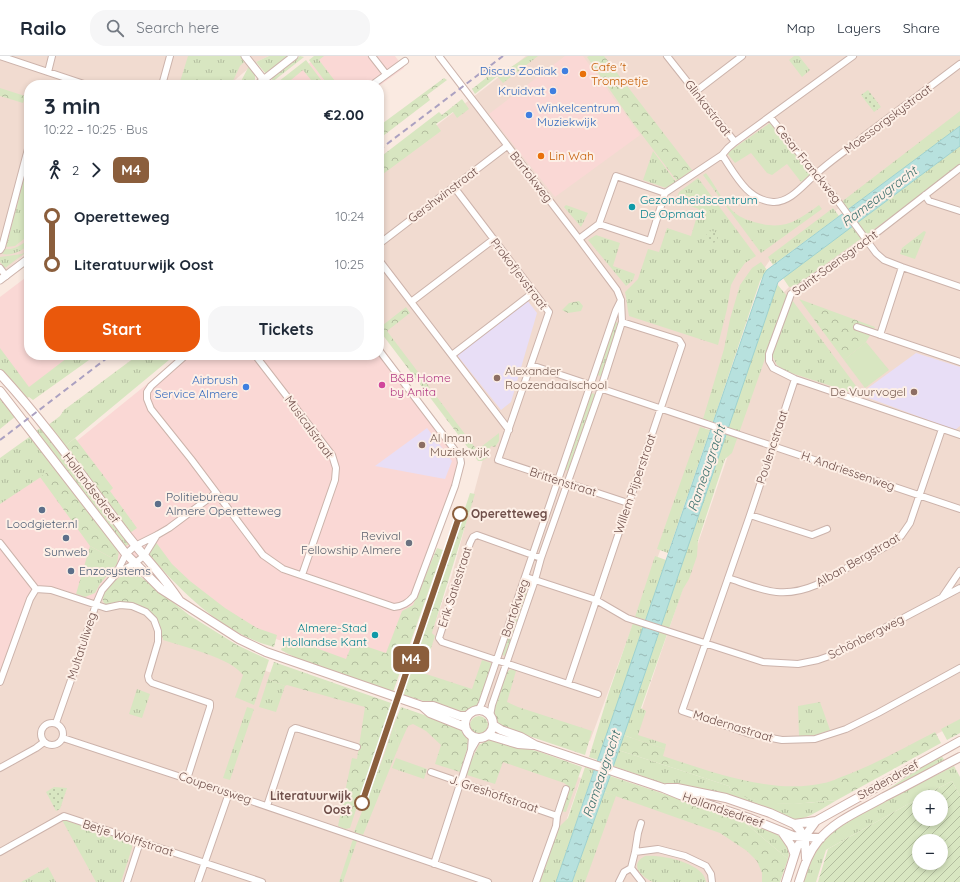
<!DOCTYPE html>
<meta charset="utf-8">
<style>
body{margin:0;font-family:Quicksand,sans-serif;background:#f6f6f7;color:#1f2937;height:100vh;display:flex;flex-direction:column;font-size:15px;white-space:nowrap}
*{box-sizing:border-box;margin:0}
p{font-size:13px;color:#747a83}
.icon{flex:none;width:22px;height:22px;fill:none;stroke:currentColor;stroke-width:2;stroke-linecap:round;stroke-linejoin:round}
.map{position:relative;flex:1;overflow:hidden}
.panel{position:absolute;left:24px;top:24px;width:360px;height:280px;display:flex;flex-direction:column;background:#fff;border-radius:16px;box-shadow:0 2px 6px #0003}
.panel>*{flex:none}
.badge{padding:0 8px;border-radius:6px;font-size:14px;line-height:26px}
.tools{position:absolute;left:912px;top:734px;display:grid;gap:8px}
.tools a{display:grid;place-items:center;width:36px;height:36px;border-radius:50%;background:#fff;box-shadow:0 2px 6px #0003;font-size:20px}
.map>.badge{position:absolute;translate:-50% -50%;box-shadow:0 0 0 2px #fff}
.legs{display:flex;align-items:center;gap:6px;height:44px;padding:0 20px;font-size:13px}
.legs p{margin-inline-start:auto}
.overview{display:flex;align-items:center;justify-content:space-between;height:68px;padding:0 20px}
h1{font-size:22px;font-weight:700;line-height:30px}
.button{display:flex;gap:8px;margin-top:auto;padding:8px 20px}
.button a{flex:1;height:46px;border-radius:16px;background:#ea580c;color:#fff;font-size:16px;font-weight:700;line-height:46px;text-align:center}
.button a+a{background:#f6f6f7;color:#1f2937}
ul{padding:0 20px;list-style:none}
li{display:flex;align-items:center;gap:14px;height:48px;font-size:15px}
li i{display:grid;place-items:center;width:6px;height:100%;margin:0 5px;background:currentColor}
li i::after{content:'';width:10px;height:10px;margin:-5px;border:3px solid;border-radius:50%;background:#fff}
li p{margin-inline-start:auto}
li:first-child i{background:linear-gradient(#0000 50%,currentColor 0)}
li:last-child i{background:linear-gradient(currentColor 50%,#0000 0)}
header{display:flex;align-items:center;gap:24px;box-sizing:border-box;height:56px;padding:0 20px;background:#fff;border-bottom:1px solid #e0e1e3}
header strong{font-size:19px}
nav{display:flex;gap:22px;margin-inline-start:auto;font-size:14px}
.search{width:280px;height:36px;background:#f6f6f7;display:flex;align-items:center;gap:10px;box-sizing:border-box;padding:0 14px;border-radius:16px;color:#747a83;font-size:15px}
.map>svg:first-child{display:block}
</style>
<header>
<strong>Railo</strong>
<div class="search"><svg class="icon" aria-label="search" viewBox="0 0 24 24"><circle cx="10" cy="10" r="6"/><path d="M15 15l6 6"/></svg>Search here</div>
<nav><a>Map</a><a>Layers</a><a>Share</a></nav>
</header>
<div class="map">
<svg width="960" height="826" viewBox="0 0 960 826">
<defs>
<pattern id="grass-tufts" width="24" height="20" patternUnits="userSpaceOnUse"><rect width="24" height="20" fill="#d8e6c1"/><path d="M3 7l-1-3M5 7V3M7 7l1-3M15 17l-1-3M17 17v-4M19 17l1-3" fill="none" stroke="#b3bd9f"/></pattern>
<pattern id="forest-crowns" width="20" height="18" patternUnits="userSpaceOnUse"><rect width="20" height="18" fill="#d8e6c1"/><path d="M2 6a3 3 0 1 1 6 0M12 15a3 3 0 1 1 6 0" fill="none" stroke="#b3bd9f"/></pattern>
<pattern id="park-dots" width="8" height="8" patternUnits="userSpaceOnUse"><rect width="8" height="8" fill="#d8e6c1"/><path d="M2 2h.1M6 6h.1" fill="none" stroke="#b3bd9f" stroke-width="1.8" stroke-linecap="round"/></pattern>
<pattern id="garden-furrows" width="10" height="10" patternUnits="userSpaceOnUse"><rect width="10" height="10" fill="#d8e6c1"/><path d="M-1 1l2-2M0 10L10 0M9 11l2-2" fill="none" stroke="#b3bd9f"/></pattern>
<pattern id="water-ripples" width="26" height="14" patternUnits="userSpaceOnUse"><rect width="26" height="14" fill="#b7e1de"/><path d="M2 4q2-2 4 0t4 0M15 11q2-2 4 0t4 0" fill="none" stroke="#99b9b6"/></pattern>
</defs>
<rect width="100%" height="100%" fill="#faeae1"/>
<!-- residential -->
<path fill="#f1dbd0" d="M0,0H269L256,6L229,29H29V195L0,219Z
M526,0H960V64L772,201L745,241L731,302L590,685L414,626L452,519L483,403L379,270V114Z
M960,102V666L844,726L797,739L657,703L632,682L783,237L792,228Z
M122,510L154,538L260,613L581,722L545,826H0V632L38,529L90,547Z
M611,725L741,778L772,813L768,826H576Z"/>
<!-- commercial -->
<path fill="#fad8d5" d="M319,0H395L404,12L379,30L280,29Z
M565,0H583L640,79L555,141L489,58Z
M29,219V299H85L33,339L0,299V241Z
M379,292L463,400L460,416L394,622L255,576L189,537L151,495L122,510L90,547L38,529L0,632V447L183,299H379Z"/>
<!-- education -->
<path fill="#e8def6" d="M527,244L537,257L511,346L501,354L457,299Z
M916,297L960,311V370L955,374L866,341L868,332Z
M427,372L452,405L445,423L375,410Z"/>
<!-- grass -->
<path fill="url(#grass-tufts)" d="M188,0H243L246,4L240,10L231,29H179Z
M269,0H290L266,18L256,6Z
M300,0L304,1L271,27L273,20Z
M314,0H324L319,4L338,29H328L309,4Z
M528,0H538L503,27L497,20Z
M794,0H799L810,14L802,21L789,4Z
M306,4L325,29H315L303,14L285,29H274Z
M249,10L255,19V25L251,29H239Z
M960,55V70L846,155L840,147Z
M770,67L811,119L801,126L787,108L772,119L767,117L751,97L735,107L727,97Z
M960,90V109L909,148L794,231H789L783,222Z
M653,95L676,126L666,132L643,124Z
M29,104V179L15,190L6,191Z
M706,117C715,129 724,148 735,157C741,162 750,165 758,167C785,174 797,165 819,149L822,153L761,197L703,119Z
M698,122L756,200L745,207L737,218L731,229L727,253L718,289L629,260C627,252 627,244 625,236L638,223L648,193L659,196L667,172L691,180L699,153L676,145L679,136Z
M566,149L588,157L581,171L564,151Z
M833,152L839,160L773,209L768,201Z
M924,175L926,176L915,203L900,198L902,192Z
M596,179L620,187L613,210L635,218L633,224L626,230L588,184Z
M29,183V189C21,195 12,200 2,198L5,193C15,194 21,189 29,183Z
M29,193V194L5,212L0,206V201L22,198Z
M761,206L767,214L760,225L713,366L703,363L724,293L730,263L740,229L752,212Z
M777,228L787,240L732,397L725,403L698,485L697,500L689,523L683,533L641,652L646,655L638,679L666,688L665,693L623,679Z
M792,244L856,330L857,335L856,338L785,315L777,309L772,299Z
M615,266L619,267L601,320L597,319Z
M0,292L29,331L71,299H96L33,344L29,341L27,342L16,329L0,313Z
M138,299H175L64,391L47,370L60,360L64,354Z
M591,337L595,338L568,415L565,413Z
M0,340L16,360L0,373Z
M42,371L129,486L128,489L125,490L34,376Z
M700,371L710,374L668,497L657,493Z
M32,379L56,411L0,448V402Z
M90,490L112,502L119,495L117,508L100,528L95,537L85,541L76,538Z
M655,500L666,504L646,564L635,561Z
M527,527L531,528L505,600L501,598Z
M633,567L644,570L598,704L589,701L609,636Z
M407,605L415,607L404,639L397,637Z
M268,623L285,630L276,656L259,651Z
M137,633L150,638L142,662L129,658Z
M820,646L830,674L815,679L799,680L798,650Z
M247,651L254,653L230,724L223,722Z
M470 669a9 9 0 1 1 18 0a9 9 0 1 1-18 0Z
M394,668L399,690L363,779L354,776L384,699Z
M618,694L729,730L731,735C769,752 796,748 837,744C824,751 805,766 791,763L668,729L613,710Z
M941,699L945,705L878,740L933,703Z
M396,702L427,713L424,723L392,712Z
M954,710L960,721V740L952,725L921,741H919V742L826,794L816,826H803L810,804L816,794L827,781L845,766Z
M585,711L594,714L556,826H540L559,771L568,762Z
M604,736L616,740L585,826H572Z
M62,764L67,765L132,787V792L121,826H96Z
M744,766C763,771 794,779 788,803Z
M353,783L357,785L343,826H339Z
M645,800C660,798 705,807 706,826H653C642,821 628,809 645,800Z
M48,811L56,826H21Z"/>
<!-- forest -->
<path fill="url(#forest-crowns)" d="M589,0H604L692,114L677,125L633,67L587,1Z
M496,14L500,18L475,38L472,33Z
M444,22L447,24L427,39L430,44L379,83V70Z
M0,32L25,40L23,47L0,40Z
M462,43L469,53L457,62L453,56L436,68L441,75L379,121V102L439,56L442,59Z
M799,243L875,271L866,286L844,304Z
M579,245L583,250L581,255L568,257L562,254L569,247Z
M406,251L410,257L387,275L477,394L499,377V385L495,391L491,390L488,397L490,400L482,405H478L379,274V264L383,269Z
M75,382L113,432L110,435L137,472L130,477L64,391Z
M56,411L119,495L112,502L90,490L40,421Z
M470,437L475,438L432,577L435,580L423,617L472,633L482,604L491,607L492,611C486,628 483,657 460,656L404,639Z
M155,485L172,508L190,525L225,552L257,572L277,579L274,591C220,577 181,534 145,495Z
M437,492L443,494L393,636L298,603L281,594L286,581L346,603L353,586L386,597L402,555L413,549Z
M128,516L136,517L189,559L237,589L269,604L254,649L235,641L243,619C231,602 184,591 163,584C160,564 146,545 123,547C118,547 109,551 105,548C95,539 121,519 128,516Z
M274,606L391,647L350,772L345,773L338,770L352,702L357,703L365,651L287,629L285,630L268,623Z
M511,613L516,615L507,646L518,651L592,675L585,699L502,671L496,664L493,653L507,616Z
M401,651L462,672L464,678L468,683L467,693L460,716L435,708L441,689L426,675L413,668L408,670L399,690L394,668Z
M960,663V677L947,684L941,673Z
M935,676L941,687L837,744L794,748L765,747L742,740L731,735L729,730L618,694L623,679L665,693L663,700C712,716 772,739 824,727C831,726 838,722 844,720C876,708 905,691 935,676Z
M490,683L540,696L582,711L566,756L561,755L568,730L564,727L503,706L495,728L467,719L469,709L479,689Z
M610,720L737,762L744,766L788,803L780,826H762V817L757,805L747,795L720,777L604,736Z"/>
<!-- park -->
<path fill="url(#park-dots)" d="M868,34L881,51L874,56L861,39Z
M706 181a6 6 0 1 1 12 0a6 6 0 1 1-12 0Z
M54,731L67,732L60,753L56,755L46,736Z"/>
<!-- garden -->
<path fill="url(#garden-furrows)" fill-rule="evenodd" d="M952,725L960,740V826H818L828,793L919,742V763H941V741H921ZM919,785H941V807H919Z"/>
<!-- pitch -->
<path fill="#d8e6c1" d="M866,286L889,314L865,332L844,304Z"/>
<!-- water -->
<path fill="url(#water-ripples)" stroke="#9ed2cf" d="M960,70V90L778,226L610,720L572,826H556L764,218L767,214Z"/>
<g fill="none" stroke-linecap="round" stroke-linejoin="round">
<defs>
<path id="minor" d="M0,0L87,29
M372,0L386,18
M439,0L579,183L617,234L621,244L622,266L601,332L541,502L535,524L492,649L490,660
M667,0L735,86L728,92L722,99C735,118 747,144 773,146C790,147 804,128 815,119C830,105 847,94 863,81C895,57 928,32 960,8
M48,16L52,0
M264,24L267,29
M162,29L170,0
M372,29L405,5
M695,36L742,0
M770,61L837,144L876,197L884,204L902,211L960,231
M735,86L853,0
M960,112L866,185L791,238L769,298V305L773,312L795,323L960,379
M454,131L549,256L498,404L628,447
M665,137L616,120L599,168L650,185L665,137L722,99
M925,139L929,145L960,155
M579,183L599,168
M379,188L507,90
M0,194L2,191L29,89
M379,204L509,374
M0,212L6,220
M411,246L494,183
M857,271L960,306
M880,279L902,211
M186,299L151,330L147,336V343L151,353L191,403L263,499L283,513L394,551C403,550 408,547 414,540L455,430L461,407L460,401L379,294
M255,299L332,399L336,412L335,424L302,519
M452,299L534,236
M531,309L960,453
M795,323L750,459L682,655L750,678L782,684L815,683L846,673L878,657L960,612
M750,459L812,479L827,473
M0,487L36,533
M541,502L477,479L473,481L470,487L439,582L442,586L568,628L682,289L679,284L622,266
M116,518L135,507L144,500L157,479
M526,521L596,544L627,562L763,606L798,608L818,604L835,598L960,532
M728,522C761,533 781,544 816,529L894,486L901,480L910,467L942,373
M943,540L960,515
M0,626L30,543L36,533L51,534L106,552L120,549L132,550L146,556L154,564L158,575V586L148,620L149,624L152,627L210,647V651L187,723
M568,628L598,638
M478,655L482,647C526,516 572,385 616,254L621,244
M41 678a11 11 0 1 1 22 0a11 11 0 1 1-22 0Z
M56,667L78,604L96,548L102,534L116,518L126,498L135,490L157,479L169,472L216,437
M63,682L187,723L488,826
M471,694L472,680
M0,712L36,692L44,686
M431,716L557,760
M267,750L292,674L295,672L299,673L357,691
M0,796L64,760L262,826
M635,796L638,777L641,767
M434,808L471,694L478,682
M631,812L635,796L658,793L685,800L706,810L711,818L712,826
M631,812L642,826
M127,826L140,786
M198,826L229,737
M536,826L556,770L557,760L566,733
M619,826L624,816L631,812"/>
<path id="tertiary" d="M245,0L264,24
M257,29L294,0
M0,224L29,202"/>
<path id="secondary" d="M0,318C45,367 84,422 124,475C142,499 163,519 179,544
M0,335L126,498L161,533L239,583L266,596L422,650L430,657L465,671
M422,650H433L460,660H467
M465 668a14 14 0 1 1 28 0a14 14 0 1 1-28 0Z
M493,669L501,674L521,681L535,689L663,732L680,739L749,762L793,780L821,782
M488,679L518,688L532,689
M667,732H677L726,742L770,757L794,768L800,774L805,785L806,802
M794,768L816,765
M782,776L791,789L794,797
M786,826L797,791L816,765L960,685
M799,826C804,811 808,797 818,785C835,764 862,754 884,741C910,728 935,714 960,701"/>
</defs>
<!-- minor casing -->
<use href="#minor" stroke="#ccb3ab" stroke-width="8"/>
<!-- tertiary casing -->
<use href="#tertiary" stroke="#ccb3ab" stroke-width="9"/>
<!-- secondary casing -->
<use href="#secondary" stroke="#cfb1a9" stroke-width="10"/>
<!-- minor -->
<use href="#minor" stroke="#fff" stroke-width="6"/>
<!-- tertiary -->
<use href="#tertiary" stroke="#fff" stroke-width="7"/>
<!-- secondary -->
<use href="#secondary" stroke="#fff" stroke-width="8"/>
<!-- rail -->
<path stroke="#aba1c1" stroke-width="2" stroke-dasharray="6 4" stroke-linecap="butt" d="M379,94L503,0
M0,384L111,299"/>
</g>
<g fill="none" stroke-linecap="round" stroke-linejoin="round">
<defs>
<path id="line-1" d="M362,747L460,458"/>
</defs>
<!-- line-1 casing -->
<use href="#line-1" stroke="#fff" stroke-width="9"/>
<!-- line-1 -->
<use href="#line-1" stroke="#8b5e3c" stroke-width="6"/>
</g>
<!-- markers -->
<g fill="#3f7fe0" stroke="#fdefe6" stroke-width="1.5">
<circle cx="565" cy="15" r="4"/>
<circle cx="553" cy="35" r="4"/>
<circle cx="529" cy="59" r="4"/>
<circle cx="246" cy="331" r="4"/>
</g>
<g fill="#e8710a" stroke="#fdefe6" stroke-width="1.5">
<circle cx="583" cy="18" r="4"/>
<circle cx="541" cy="100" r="4"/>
</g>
<g fill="#0f9aa8" stroke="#fdefe6" stroke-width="1.5">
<circle cx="632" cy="151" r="4"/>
<circle cx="375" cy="579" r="4"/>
</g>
<g fill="#8d6e63" stroke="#fdefe6" stroke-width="1.5">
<circle cx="497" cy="322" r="4"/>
<circle cx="914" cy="336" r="4"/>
<circle cx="422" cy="389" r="4"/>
</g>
<circle fill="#d1479c" stroke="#fdefe6" stroke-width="1.5" cx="382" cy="329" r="4"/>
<g fill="#5c6f8a" stroke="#fdefe6" stroke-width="1.5">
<circle cx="158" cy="448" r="4"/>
<circle cx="42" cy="454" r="4"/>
<circle cx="66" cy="482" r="4"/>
<circle cx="71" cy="515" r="4"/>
</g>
<g fill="#fff" stroke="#8b5e3c" stroke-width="2">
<circle cx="460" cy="458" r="7"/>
<circle cx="362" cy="747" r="7"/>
</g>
<circle fill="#6b7280" stroke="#fdefe6" stroke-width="1.5" cx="409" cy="487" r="4"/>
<g text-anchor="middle" stroke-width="4" stroke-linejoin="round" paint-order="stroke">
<!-- food labels -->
<g font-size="12" fill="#c56008" stroke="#fdefe6" text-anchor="start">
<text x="591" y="15">Cafe 't<tspan x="591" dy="14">Trompetje</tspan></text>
<text x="549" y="104">Lin Wah</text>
</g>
<!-- shop labels -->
<g font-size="12" fill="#366cbe" stroke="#fdefe6" text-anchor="end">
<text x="557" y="19">Discus Zodiak</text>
<text x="545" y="39">Kruidvat</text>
<text x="537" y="56" text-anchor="start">Winkelcentrum<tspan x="537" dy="14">Muziekwijk</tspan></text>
<text x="238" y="328">Airbrush<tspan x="238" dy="14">Service Almere</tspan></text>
</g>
<!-- street labels -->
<g font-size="12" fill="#6f4f4a" stroke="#fdefe6">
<text transform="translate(708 52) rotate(52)" y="4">Glinkastraat</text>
<text transform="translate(888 63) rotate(-37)" y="4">Moessorgskystraat</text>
<text transform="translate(808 108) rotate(51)" y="4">Cesar Franckweg</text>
<text transform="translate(531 121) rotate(52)" y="4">Bartokweg</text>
<text transform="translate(443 139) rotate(-37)" y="4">Gershwinstraat</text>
<text transform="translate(835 207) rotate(-36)" y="4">Saint-Saensgracht</text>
<text transform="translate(519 218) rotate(53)" y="4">Prokofjevstraat</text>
<text transform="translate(309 371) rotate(54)" y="4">Musicalstraat</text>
<text transform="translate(772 391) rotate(-72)" y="4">Poulencstraat</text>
<text transform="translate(848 415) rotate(19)" y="4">H. Andriessenweg</text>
<text transform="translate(563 426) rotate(18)" y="4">Brittenstraat</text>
<text transform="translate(635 428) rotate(-71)" y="4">Willem Pijperstraat</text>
<text transform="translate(91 432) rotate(53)" y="4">Hollandsedreef</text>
<text transform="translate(858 504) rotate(-30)" y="4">Alban Bergstraat</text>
<text transform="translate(455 531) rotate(-72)" y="4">Erik Satiestraat</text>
<text transform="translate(515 552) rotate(-71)" y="4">Bartokweg</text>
<text transform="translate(866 581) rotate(-27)" y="4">Schönbergweg</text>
<text transform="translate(82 590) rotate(-72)" y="4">Multatuliweg</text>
<text transform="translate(733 670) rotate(17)" y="4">Madernastraat</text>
<text transform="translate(888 724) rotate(-29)" y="4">Stedendreef</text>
<text transform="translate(215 732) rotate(19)" y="4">Couperusweg</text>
<text transform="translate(494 738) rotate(19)" y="4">J. Greshoffstraat</text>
<text transform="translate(723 754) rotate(19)" y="4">Hollandsedreef</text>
<text transform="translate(128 782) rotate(18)" y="4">Betje Wolffstraat</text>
</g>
<!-- culture labels -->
<g font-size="12" fill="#0d838f" stroke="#fdefe6" text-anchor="start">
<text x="640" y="148">Gezondheidscentrum<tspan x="640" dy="14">De Opmaat</tspan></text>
<text x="367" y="576" text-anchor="end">Almere-Stad<tspan x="367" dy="14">Hollandse Kant</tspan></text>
</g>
<!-- education labels -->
<g font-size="12" fill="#785e54" stroke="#fdefe6" text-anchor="start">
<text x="505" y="319">Alexander<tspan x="505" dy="14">Roozendaalschool</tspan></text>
<text x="906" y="340" text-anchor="end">De Vuurvogel</text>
<text x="430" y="386">Al Iman<tspan x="430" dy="14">Muziekwijk</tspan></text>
</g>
<!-- hotel labels -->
<g font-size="12" fill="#b23c85" stroke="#fdefe6" text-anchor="start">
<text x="390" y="326">B&amp;B Home<tspan x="390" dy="14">by Anita</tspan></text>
</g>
<!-- service labels -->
<g font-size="12" fill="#4e5e75" stroke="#fdefe6" text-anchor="start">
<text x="166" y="445">Politiebureau<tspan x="166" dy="14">Almere Operetteweg</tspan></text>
<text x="42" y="472" text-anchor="middle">Loodgieter.nl</text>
<text x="66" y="500" text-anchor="middle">Sunweb</text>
<text x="79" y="519">Enzosystems</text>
</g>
<!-- stop labels -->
<g font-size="12" font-weight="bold" fill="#6f4f4a" stroke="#fdefe6" text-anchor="start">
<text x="471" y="462">Operetteweg</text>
<text x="351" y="744" text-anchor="end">Literatuurwijk<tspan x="351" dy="14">Oost</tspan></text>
</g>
<!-- worship labels -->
<g font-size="12" fill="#5b616d" stroke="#fdefe6" text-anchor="end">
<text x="401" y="484">Revival<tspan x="401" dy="14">Fellowship Almere</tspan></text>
</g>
<!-- water labels -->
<g font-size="13" font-style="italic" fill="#407471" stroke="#fdefe6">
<text transform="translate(879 140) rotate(-37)" y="5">Rameaugracht</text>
<text transform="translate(706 412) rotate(-71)" y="5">Rameaugracht</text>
<text transform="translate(601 718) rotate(-71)" y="5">Rameaugracht</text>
</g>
</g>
</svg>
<div class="tools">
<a>+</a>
<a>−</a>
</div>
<b class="badge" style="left:411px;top:603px;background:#8b5e3c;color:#fff">M4</b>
<section class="panel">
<div class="overview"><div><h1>3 min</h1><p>10:22 – 10:25 · Bus</p></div><b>€2.00</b></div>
<div class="legs"><svg class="icon" aria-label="walk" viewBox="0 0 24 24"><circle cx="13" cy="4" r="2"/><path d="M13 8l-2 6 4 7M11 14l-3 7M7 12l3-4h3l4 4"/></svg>2<svg class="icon" aria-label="forward" viewBox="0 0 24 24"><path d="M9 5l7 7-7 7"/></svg><b class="badge" style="background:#8b5e3c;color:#fff">M4</b></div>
<ul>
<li><i style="color:#8b5e3c"></i><b>Operetteweg</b><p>10:24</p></li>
<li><i style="color:#8b5e3c"></i><b>Literatuurwijk Oost</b><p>10:25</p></li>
</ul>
<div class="button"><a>Start</a><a>Tickets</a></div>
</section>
</div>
